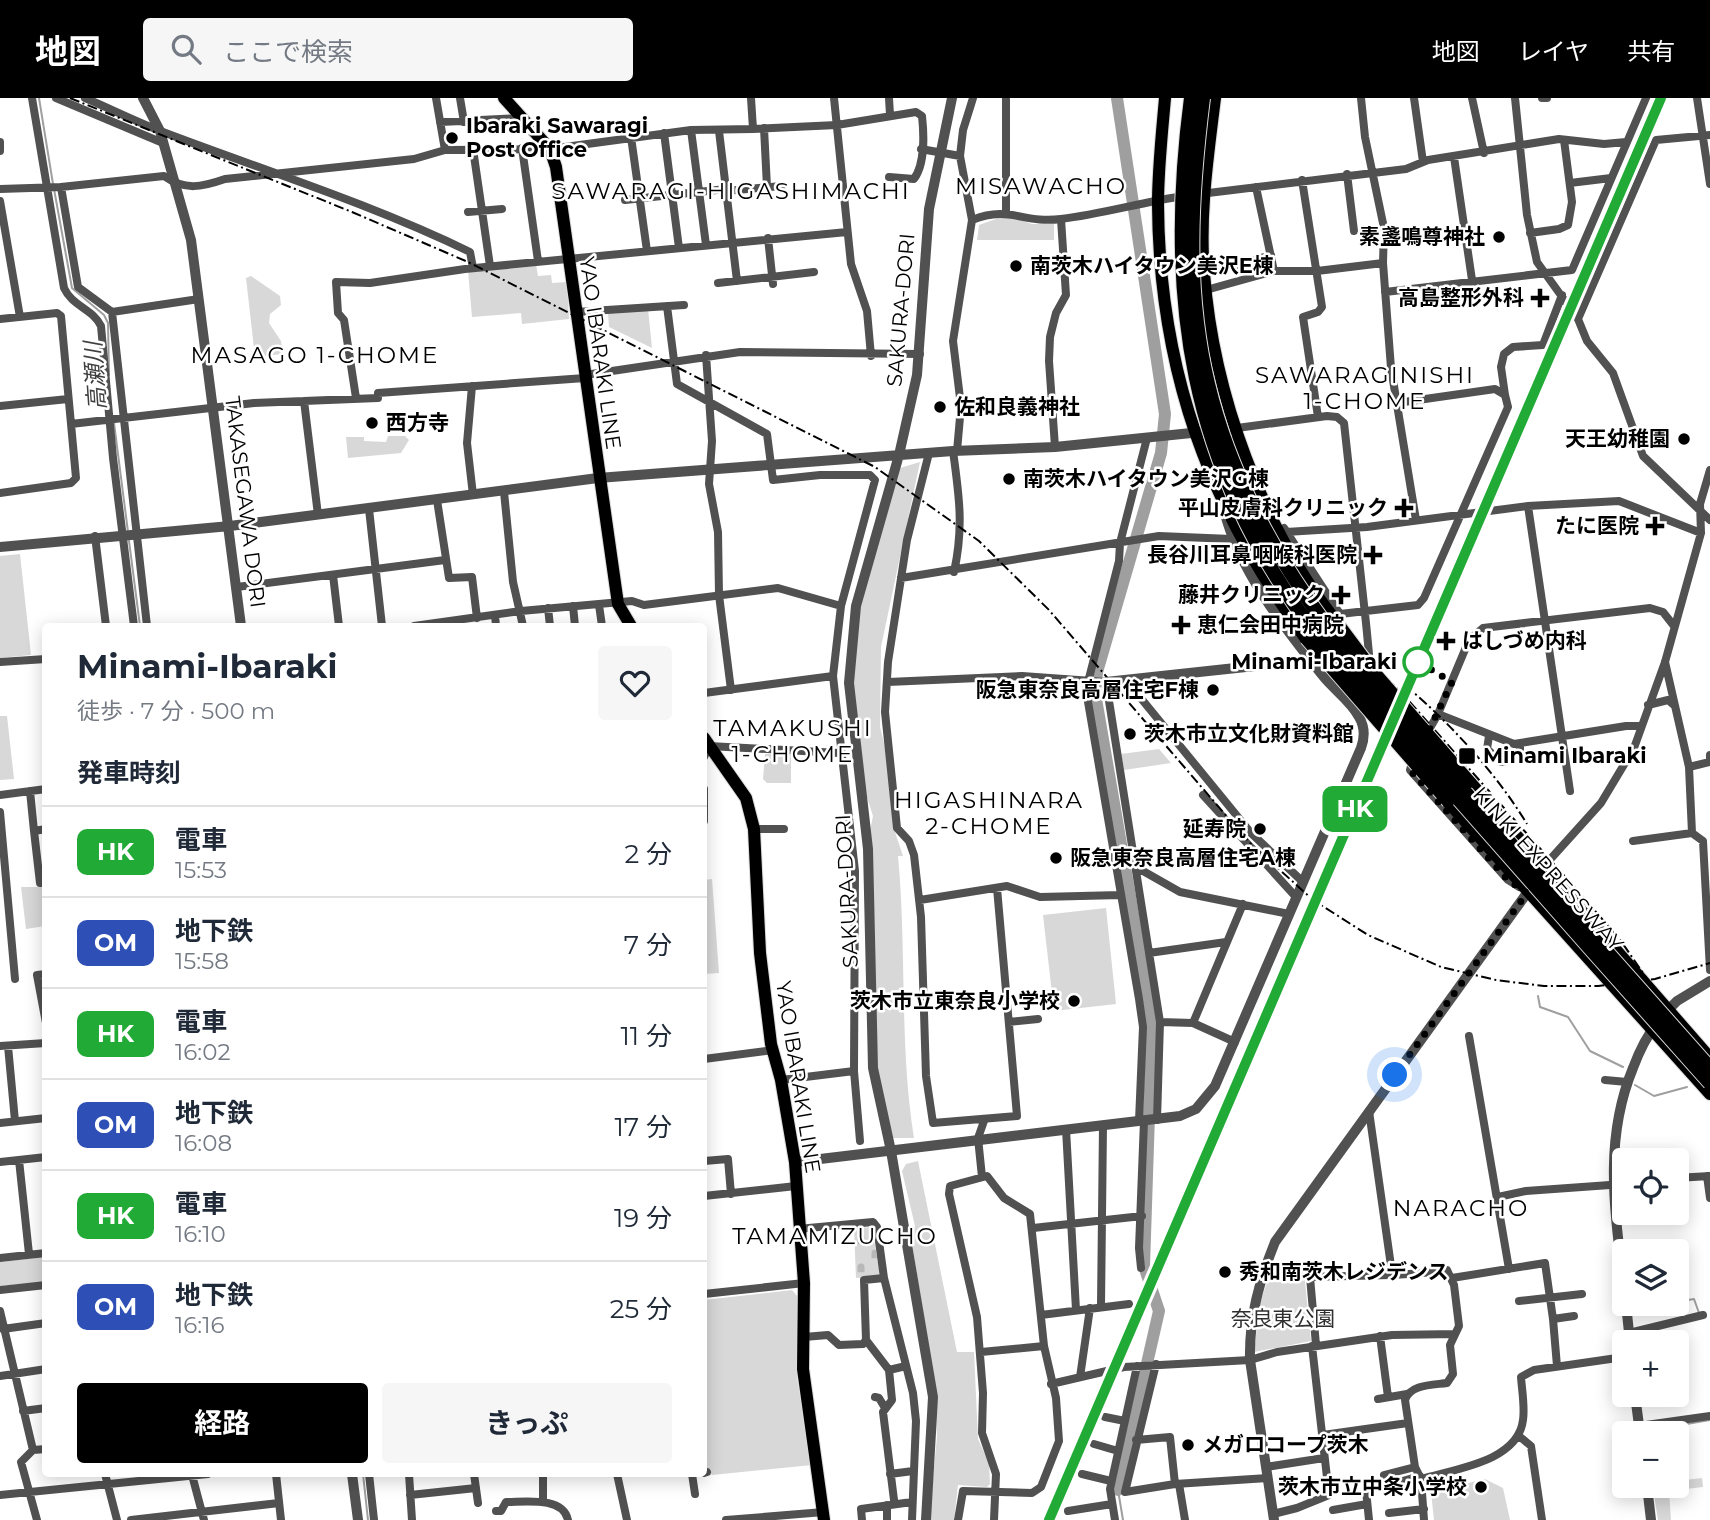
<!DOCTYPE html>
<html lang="ja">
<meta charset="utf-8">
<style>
body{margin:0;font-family:Montserrat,"Noto Sans JP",sans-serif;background:#f6f6f7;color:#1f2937;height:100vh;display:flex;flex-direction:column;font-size:26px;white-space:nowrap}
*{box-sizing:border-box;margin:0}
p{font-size:23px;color:#747a83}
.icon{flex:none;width:38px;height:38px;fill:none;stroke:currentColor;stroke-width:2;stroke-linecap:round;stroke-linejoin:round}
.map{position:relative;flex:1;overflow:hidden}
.details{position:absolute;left:42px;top:525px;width:665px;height:854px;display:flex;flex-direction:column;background:#fff;border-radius:7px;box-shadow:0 4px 18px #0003}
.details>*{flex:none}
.badge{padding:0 14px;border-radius:10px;font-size:24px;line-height:46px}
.controls{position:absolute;left:1612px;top:1050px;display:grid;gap:14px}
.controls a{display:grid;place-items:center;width:77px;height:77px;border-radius:7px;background:#fff;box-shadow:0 4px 18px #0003;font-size:35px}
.you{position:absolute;width:35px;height:35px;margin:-18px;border:5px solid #fff;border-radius:50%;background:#1a73e8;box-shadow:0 0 0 10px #1a73e833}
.map>.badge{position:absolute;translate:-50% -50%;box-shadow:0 0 0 4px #fff}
h2{padding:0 35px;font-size:26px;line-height:63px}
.round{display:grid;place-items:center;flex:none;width:74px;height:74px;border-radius:7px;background:#f6f6f7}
.headline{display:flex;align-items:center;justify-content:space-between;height:119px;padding:0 35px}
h1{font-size:33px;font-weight:700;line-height:52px}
.button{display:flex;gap:14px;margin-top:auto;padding:14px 35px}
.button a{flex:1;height:80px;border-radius:7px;background:#000;color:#fff;font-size:28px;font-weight:700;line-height:80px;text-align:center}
.button a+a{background:#f6f6f7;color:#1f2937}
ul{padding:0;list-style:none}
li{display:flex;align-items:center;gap:21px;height:91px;padding:0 35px;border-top:2px solid #e0e1e3}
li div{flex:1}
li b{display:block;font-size:26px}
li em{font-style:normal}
li .badge{min-width:77px;font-weight:700;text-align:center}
header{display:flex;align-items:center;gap:42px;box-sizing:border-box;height:98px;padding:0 35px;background:#000;color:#fff}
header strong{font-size:33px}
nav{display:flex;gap:38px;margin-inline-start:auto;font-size:24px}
.search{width:490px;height:63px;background:#f6f6f7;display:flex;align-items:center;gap:18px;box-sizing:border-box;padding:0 24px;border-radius:7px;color:#747a83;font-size:26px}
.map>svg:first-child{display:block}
</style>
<header>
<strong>地図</strong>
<div class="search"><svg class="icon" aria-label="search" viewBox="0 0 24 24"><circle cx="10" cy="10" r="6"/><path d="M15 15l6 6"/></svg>ここで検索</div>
<nav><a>地図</a><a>レイヤ</a><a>共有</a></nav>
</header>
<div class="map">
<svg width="1710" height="1422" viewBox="0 0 1710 1422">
<defs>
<pattern id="cemetery-stones" width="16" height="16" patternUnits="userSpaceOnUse" patternTransform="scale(1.75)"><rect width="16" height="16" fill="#d8d8d8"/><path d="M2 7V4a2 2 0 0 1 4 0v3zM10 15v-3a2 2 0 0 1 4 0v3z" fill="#b8b8b8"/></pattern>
</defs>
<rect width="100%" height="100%" fill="#fff"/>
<!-- green -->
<path fill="#d8d8d8" d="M1007,117L1032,126H1054V142H977L979,127Z
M536,166L538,178L551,177L552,185L567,184L569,221L522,226L521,215L472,219L468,173Z
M251,178L280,198L281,207L270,216L269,225L281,243L283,256L255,259L246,180Z
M648,211L652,250L609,229L608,215Z
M388,338H405L409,342L401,355L348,360L346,339H364V343L386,344Z
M920,364L881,549L880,629L888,661L893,728L903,758H898C907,853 899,947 914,1040H893L877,973L870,733L873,718L864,690L852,587L859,511L900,370Z
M20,456L31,557L0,560V458Z
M0,618H7L14,681L0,682Z
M1159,651L1171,665L1124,672L1121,656Z
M765,656H791V685H767L763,681Z
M712,781L719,875L704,876V782Z
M21,789H45V828L26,831Z
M1106,810L1116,906L1054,913L1043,817Z
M918,1063L957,1254H974L978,1341L989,1365L990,1386L987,1389L958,1387L954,1422H929L937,1339L935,1285L910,1134L915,1128L902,1073L906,1066Z
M45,1159V1184L0,1188V1164Z
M1272,1171L1304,1174L1311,1243L1254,1254L1260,1204Z
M792,1192L797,1198V1280L812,1367L712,1377L707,1371L704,1353V1202Z
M1702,1380L1703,1389L1669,1393L1671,1422H1658L1653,1390L1676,1388L1677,1383Z
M1485,1381L1503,1390L1510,1422H1434L1431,1394Z"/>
<!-- cemetery -->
<path fill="url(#cemetery-stones)" d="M872,1129L880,1178L856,1180L854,1130Z"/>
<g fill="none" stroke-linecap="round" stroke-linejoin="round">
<!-- stream -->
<path stroke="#9f9f9f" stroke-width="2" d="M39,0L53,86
M54,91L72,190L104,217L108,225L109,277
M114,325L128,434
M129,443L140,528
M1538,898L1540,909L1568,919L1590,953L1623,969
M1635,987L1654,998L1687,989
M1676,1204L1694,1201L1699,1215
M1636,1206H1638
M1646,1333L1710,1322
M363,1376L368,1422
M1118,1392L1123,1422"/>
<!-- river -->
<path stroke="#9f9f9f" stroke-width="12" d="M1117,0L1165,316L1161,355L1097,574L1095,595L1152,926L1144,1168L1159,1213L1118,1392"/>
<defs>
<path id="primary" d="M504,0L550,51L556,69L618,506L631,528
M1165,0C1162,35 1158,71 1158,106C1159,271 1208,408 1306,541
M1215,0C1208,58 1199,116 1204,175C1213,295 1262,431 1337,524
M704,640L746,700L754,731L760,855L771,946L781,982L795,1064L804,1185L803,1271L824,1422
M1470,684L1710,960
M1448,704L1710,996"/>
</defs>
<!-- primary casing -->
<use href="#primary" stroke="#dbdbdb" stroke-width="14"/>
<!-- minor -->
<path stroke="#515151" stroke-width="8" d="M32,0L64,190C72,208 93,211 101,228L113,360L134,528
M56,0L163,45
M85,0C111,11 137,24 163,34C266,73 371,106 470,154L473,170
M436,0L445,52
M460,0L464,24
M834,0L851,166L867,213L871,258
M889,0L890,17
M1361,0L1365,39L1384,130L1383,165L1391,270L1416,422
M1414,0L1423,64
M1472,0L1484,55
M1515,0L1527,117L1537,164L1578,221L1587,243L1613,275L1643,358L1710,422
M1542,0H1547
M1697,0L1710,86
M440,24L523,20
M764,30L767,89
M753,31L837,27L916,14L922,18C924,36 925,66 914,81L889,79
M691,32L706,147
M719,33L737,183
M664,35L679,150
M631,39L647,153
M0,44V53
M522,50L538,163
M473,51L490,168
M921,51L960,58
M1454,59L1472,182
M1347,76L1354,133
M1302,82L1322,209L1318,214L1303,219L1318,319
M1570,85L1611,80
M61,89L78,189L112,214L147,528
M1256,89L1274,173
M0,91L61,89L164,78C185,93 202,89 225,81L414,61L445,52L550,51L691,32L753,31L751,0
M726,93L782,88
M1200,96L1406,71L1428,62L1559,41L1604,46L1626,44
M625,102L726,91
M0,103L20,219
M1006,113V0
M468,114L502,111
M972,122C1010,107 1023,126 1061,121C1103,116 1142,104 1184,98
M1530,135L1559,131L1568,127L1572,104L1564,42
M768,140L773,186
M1237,167L1271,157
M718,185L814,174
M1206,192L1274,173H1317L1383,165
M1385,194L1572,172L1646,0
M667,208L677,286L767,336L773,382L820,377H870L875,382L841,508L833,578
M112,214L199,201
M576,214L684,207
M0,221L57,215L61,218L76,380L71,385L0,395
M1578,221L1656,42L1710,37
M706,257L712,343L709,386L718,434L719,497L731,592
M585,277L740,254L920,256
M472,288L467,345L473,397
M1505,297L1501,269L1504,256L1513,249L1543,247L1562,197
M356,300L344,222L338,215L336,184L370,185L465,171L847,134
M304,303L318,417
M0,308L68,301
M71,326L254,305L378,300V295L585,280
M1237,330L1327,318L1337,319L1344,325L1366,525L1369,556L1366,564
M1055,349L1049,263L1050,239L1056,215L1066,197L1061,121
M953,353C959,397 964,429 954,474
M957,353L961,308L953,243L972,122L960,58L963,32L973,0
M929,355L907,442L888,564L885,614L897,730L909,743L914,757L921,819L926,978L933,1025L1017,1018L997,790
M504,394L513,484L523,528
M437,402L449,480L472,479L477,520
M1528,408L1570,693
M369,411L382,528
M1284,430L1340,516L1418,507L1424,500L1508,309L1505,297L1495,291L1397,305
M1286,434L1367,429L1528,408L1619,403L1701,435
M95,438L106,528
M333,477L339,528
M901,480L1159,438L1231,441
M237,489L445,462
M599,507L602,528
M573,508L575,528
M548,510L550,528
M495,517L496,528
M414,528L521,513L632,503L644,507L778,490L841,508
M0,564L46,561
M1665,564L1689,669L1692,735L1703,743L1710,872
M1133,581L1135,593L1251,735L1303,784
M888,584L1022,578L1106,584L1160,924L1157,1022
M704,595L833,578L855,773L854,973L781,982
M1648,607L1668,602L1675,608
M1641,628H1626L1514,646L1438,616L1469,542L1483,530L1650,510L1663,514L1674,528
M1426,637L1438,616
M1489,638L1487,651L1501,664L1510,662L1520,652V646
M704,659L709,648L839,655
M1413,661L1410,672L1508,782L1519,789
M1689,669L1710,664V657
M704,691V723
M30,693L34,733
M0,697L46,691
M1203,697L1296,799
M0,714L15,881
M46,731L34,733L40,785H46
M754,731H784
M1633,743L1692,735
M1546,766L1601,705L1634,650L1665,564L1701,435L1700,406L1710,372
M1136,769L1180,794L1289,816
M920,802L1007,788L1040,799L1121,797
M1149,855L1226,844
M46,876L37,877L46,925
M1009,924L1038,921
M1160,924L1193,925L1235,944
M1193,925L1243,806
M1469,938L1509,1171
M0,948L46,945
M8,948L15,1023
M704,961L774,952
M854,973L860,1043
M1605,982L1627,984
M1369,1013L1392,1175
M1139,1023L1143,929L1139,901L1086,592L1119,463L1120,445L1147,340
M0,1025L46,1020
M1066,1031L1076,1212
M19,1062L29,1156
M704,1063L728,1061L731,1096
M0,1064L46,1059
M1707,1078L1710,1100
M982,1079L978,1040L984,1023
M1676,1080L1710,1078
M704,1098L796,1088
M1498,1099L1526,1093L1624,1086
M1033,1130L1142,1118
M798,1131L873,1124L877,1129L884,1180L913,1295L916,1323L912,1422
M0,1160L46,1155
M1266,1167L1309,1172L1310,1179
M1141,1170L1139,1150L1144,1023
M884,1180L864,1182L866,1242L889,1272
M1452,1180L1545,1165L1553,1221
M0,1192L46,1187
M704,1196L804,1185
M1519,1203L1582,1196
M1101,1208L1103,1027
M0,1213L33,1352L21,1364L37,1422
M1041,1217L1129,1206
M3,1231L46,1225
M1629,1235L1703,1217
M1380,1238L1388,1299
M804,1239L828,1237L839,1247L863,1246L866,1242
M1316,1247L1310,1179C1356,1177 1402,1179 1447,1172L1454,1187L1459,1228L1450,1247L1453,1276L1447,1285C1433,1287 1410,1286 1405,1302L1415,1369L1421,1381
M981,1254L1044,1248
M1156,1266L1125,1394L1175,1386L1268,1380
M1557,1268L1553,1221L1574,1218
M0,1278L46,1271
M1080,1279L1090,1210
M1051,1286L1124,1269L1250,1262L1277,1254L1392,1237L1455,1236
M875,1299L879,1300L885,1310
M1378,1301L1407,1296
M23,1313L46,1310
M1105,1319L1125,1323
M1639,1328L1710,1318
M1323,1337L1408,1325
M1519,1338L1531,1348L1542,1422
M1136,1342L1170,1339L1175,1386
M1094,1346L1118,1353
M33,1352L46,1351
M1266,1369L1324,1360
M704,1375L707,1374
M105,1376L117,1422
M276,1376L281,1422
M369,1376L374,1422
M409,1376L412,1422
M474,1376L478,1405
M543,1376V1404
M617,1376L627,1422
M692,1376L695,1396
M890,1376L913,1373
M1082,1376L1111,1383
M192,1377L204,1422
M1384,1377L1415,1369
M1179,1386L1185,1422
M1378,1390L1420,1378
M1366,1392L1369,1422
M0,1397L208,1376
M410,1397L476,1390
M894,1402L883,1314L892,1302L889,1272L906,1268
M887,1407V1422
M1333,1412L1367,1406
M496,1413H501L506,1404C524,1404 563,1398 568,1422
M1068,1413L1112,1406
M1389,1415L1424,1411
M1273,1416L1297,1410L1329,1397L1312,1248
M131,1422L279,1405
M726,1422L824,1414
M862,1422L861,1411L912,1404
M958,1422L963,1393L1032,1395L1041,1389L1059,1343L1056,1300L1044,1248L1030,1116L1004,1100L987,1078L950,1088L949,1096L977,1219L983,1295L982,1335L996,1376L994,1422
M1115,1422L1110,1391L1137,1268
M1424,1422L1421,1381C1454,1371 1518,1364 1523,1322C1525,1309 1522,1293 1521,1279L1534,1272L1624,1259"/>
<!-- tertiary -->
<path stroke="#515151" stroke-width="10" d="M143,0L160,33L191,142L241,528
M0,449L230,428L598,380L953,353L1055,349L1201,334
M1106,584L1310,562
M1665,915L1677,903L1710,883
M795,1064L1180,1018L1196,1011L1215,988L1361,650C1365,639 1365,629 1359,619C1351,603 1334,592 1323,578C1284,529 1239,473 1224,412
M1624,1190C1615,1114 1603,1043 1633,970C1639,954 1645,940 1656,927
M1626,1206L1630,1244
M1635,1297L1640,1335
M352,1376L358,1422
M1647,1388L1651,1422
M926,1422L933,1299L891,1053L873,970L868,751L849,585L856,508L899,357L917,277L929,111L952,0
M1274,1422L1250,1262C1249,1219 1259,1184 1275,1144L1527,795"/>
<!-- primary -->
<use href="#primary" stroke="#000" stroke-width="12"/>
<!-- rail -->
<path stroke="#000" stroke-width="2" stroke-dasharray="10 3.5 2 3.5" stroke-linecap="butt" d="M70,0L352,114L468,164L875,369L979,443L1049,512L1248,743L1313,802L1368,837L1441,869L1496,882L1544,888H1598L1655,881L1710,865
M1214,0L1201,152L1207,237L1233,340L1275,437L1308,491L1338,530L1408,602L1585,801L1621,843L1654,891L1710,955
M1405,587C1451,626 1496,675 1527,726
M1044,1422L1656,0"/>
<defs>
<path id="primary-bridge" d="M1337,524L1376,576L1470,684
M1306,541L1448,704"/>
<path id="motorway-bridge" d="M1191,0C1165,198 1189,369 1313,532C1357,589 1406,642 1454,696C1539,793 1624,889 1710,985
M1203,0C1191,95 1185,191 1208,286C1248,454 1363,577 1473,703C1552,792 1631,881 1710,970"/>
</defs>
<!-- primary-bridge casing -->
<use href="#primary-bridge" stroke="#dbdbdb" stroke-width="14" stroke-linecap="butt"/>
<!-- motorway-bridge casing -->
<use href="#motorway-bridge" stroke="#dbdbdb" stroke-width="16" stroke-linecap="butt"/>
<!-- primary-bridge -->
<use href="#primary-bridge" stroke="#000" stroke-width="12"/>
<!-- motorway-bridge -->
<use href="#motorway-bridge" stroke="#000" stroke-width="14"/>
</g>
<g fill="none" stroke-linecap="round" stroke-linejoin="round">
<defs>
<path id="line" d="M1049,1422L1661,0"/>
</defs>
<!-- line casing -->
<use href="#line" stroke="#fff" stroke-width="16"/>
<!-- line -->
<use href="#line" stroke="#21ab36" stroke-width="10"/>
<!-- walk -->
<path stroke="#000" stroke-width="7" stroke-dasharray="0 12.6" d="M1395,977L1527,795L1508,782L1410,672L1452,584L1418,564"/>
</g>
<!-- markers -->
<g fill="#000" stroke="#fff" stroke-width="2.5">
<circle cx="452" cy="40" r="7"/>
<circle cx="1499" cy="139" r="7"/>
<circle cx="1016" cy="168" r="7"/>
<path d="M1536.5 189.5h7v7h7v7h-7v7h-7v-7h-7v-7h7z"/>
<circle cx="940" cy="309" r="7"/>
<circle cx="372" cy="325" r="7"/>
<circle cx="1684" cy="341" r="7"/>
<circle cx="1009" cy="381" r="7"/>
<path d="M1400.5 399.5h7v7h7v7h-7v7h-7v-7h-7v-7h7z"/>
<path d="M1651.5 417.5h7v7h7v7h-7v7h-7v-7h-7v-7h7z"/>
<path d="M1369.5 446.5h7v7h7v7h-7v7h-7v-7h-7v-7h7z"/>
<path d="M1337.5 486.5h7v7h7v7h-7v7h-7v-7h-7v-7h7z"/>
<path d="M1177.5 516.5h7v7h7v7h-7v7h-7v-7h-7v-7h7z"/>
<path d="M1442.5 532.5h7v7h7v7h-7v7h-7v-7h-7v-7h7z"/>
<circle cx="1213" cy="592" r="7"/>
<circle cx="1130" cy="636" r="7"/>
<rect x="1458" y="649" width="18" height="18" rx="3.5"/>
<circle cx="1260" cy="731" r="7"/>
<circle cx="1056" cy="760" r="7"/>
<circle cx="1074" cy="903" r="7"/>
<circle cx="1225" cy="1174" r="7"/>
<circle cx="1188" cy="1347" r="7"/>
<circle cx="1481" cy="1389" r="7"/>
</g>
<circle fill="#fff" stroke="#21ab36" stroke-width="3.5" cx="1418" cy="564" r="14"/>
<g text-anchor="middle" stroke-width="5" stroke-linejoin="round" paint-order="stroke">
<!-- poi labels -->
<g font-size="21" font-weight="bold" fill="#000" stroke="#fff" text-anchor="start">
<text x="466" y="35">Ibaraki Sawaragi<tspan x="466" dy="24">Post Office</tspan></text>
<text x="1485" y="146" text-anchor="end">素盞鳴尊神社</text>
<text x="1030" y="175">南茨木ハイタウン美沢E棟</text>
<text x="1524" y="207" text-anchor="end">高島整形外科</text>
<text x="954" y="316">佐和良義神社</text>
<text x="386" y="332">西方寺</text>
<text x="1670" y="348" text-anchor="end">天王幼稚園</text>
<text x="1023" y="388">南茨木ハイタウン美沢G棟</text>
<text x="1388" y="417" text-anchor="end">平山皮膚科クリニック</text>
<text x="1639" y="435" text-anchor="end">たに医院</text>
<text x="1357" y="464" text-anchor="end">長谷川耳鼻咽喉科医院</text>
<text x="1325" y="504" text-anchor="end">藤井クリニック</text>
<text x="1197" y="534">恵仁会田中病院</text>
<text x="1462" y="550">はしづめ内科</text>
<text x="1199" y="599" text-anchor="end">阪急東奈良高層住宅F棟</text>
<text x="1144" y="643">茨木市立文化財資料館</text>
<text x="1483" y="665">Minami Ibaraki</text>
<text x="1246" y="738" text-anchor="end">延寿院</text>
<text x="1070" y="767">阪急東奈良高層住宅A棟</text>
<text x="1060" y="910" text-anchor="end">茨木市立東奈良小学校</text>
<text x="1239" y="1181">秀和南茨木レジデンス</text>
<text x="1202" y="1354">メガロコープ茨木</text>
<text x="1467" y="1396" text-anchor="end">茨木市立中条小学校</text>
</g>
<!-- street labels -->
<g font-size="21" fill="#000" stroke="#fff">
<text transform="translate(901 212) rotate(-85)" y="7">SAKURA-DORI</text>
<text transform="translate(600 255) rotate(82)" y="7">YAO IBARAKI LINE</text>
<text transform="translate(245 404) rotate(83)" y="7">TAKASEGAWA DORI</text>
<text transform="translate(1548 771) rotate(48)" y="7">KINKI EXPRESSWAY</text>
<text transform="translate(847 793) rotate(-93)" y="7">SAKURA-DORI</text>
<text transform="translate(798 979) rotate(81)" y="7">YAO IBARAKI LINE</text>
</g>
<!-- stop labels -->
<g font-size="21" font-weight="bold" fill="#000" stroke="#fff" text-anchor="end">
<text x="1397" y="571">Minami-Ibaraki</text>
</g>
<!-- park labels -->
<g font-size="21" fill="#2f2f2f" stroke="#fff">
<text x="1283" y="1228">奈良東公園</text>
</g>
<!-- neighbourhood labels -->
<g font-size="23" letter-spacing="2" fill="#000" stroke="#fff">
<text x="1041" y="96">MISAWACHO</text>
<text x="731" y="101">SAWARAGI-HIGASHIMACHI</text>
<text x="315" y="265">MASAGO 1-CHOME</text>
<text x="1365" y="285">SAWARAGINISHI<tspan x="1365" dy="26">1-CHOME</tspan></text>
<text x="793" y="638">TAMAKUSHI<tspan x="793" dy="26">1-CHOME</tspan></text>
<text x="989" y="710">HIGASHINARA<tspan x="989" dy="26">2-CHOME</tspan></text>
<text x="1461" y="1118">NARACHO</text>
<text x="835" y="1146">TAMAMIZUCHO</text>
</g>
<!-- water labels -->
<g font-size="23" font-style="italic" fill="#404040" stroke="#fff">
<text transform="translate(95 278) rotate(-94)" y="8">高瀬川</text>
</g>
</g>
</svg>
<div class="controls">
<a><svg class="icon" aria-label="locate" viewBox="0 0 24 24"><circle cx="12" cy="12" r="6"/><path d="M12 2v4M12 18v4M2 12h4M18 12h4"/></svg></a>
<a><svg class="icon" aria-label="layers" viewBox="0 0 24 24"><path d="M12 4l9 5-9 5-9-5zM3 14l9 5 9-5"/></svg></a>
<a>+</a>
<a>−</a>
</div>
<div class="you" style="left:1395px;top:977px"></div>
<b class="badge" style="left:1355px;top:711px;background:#21ab36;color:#fff">HK</b>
<section class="details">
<div class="headline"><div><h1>Minami-Ibaraki</h1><p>徒歩 · 7 分 · 500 m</p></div><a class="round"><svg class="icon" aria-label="heart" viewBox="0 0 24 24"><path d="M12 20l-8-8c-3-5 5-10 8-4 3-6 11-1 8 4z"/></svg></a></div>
<h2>発車時刻</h2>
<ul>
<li><span class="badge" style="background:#21ab36;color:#fff">HK</span><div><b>電車</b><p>15:53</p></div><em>2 分</em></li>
<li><span class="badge" style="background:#2e4fb5;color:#fff">OM</span><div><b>地下鉄</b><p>15:58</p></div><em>7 分</em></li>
<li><span class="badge" style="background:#21ab36;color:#fff">HK</span><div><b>電車</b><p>16:02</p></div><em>11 分</em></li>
<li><span class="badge" style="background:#2e4fb5;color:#fff">OM</span><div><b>地下鉄</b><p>16:08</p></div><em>17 分</em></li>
<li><span class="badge" style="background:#21ab36;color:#fff">HK</span><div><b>電車</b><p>16:10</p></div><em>19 分</em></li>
<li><span class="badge" style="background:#2e4fb5;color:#fff">OM</span><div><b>地下鉄</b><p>16:16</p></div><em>25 分</em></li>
</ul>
<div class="button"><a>経路</a><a>きっぷ</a></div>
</section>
</div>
